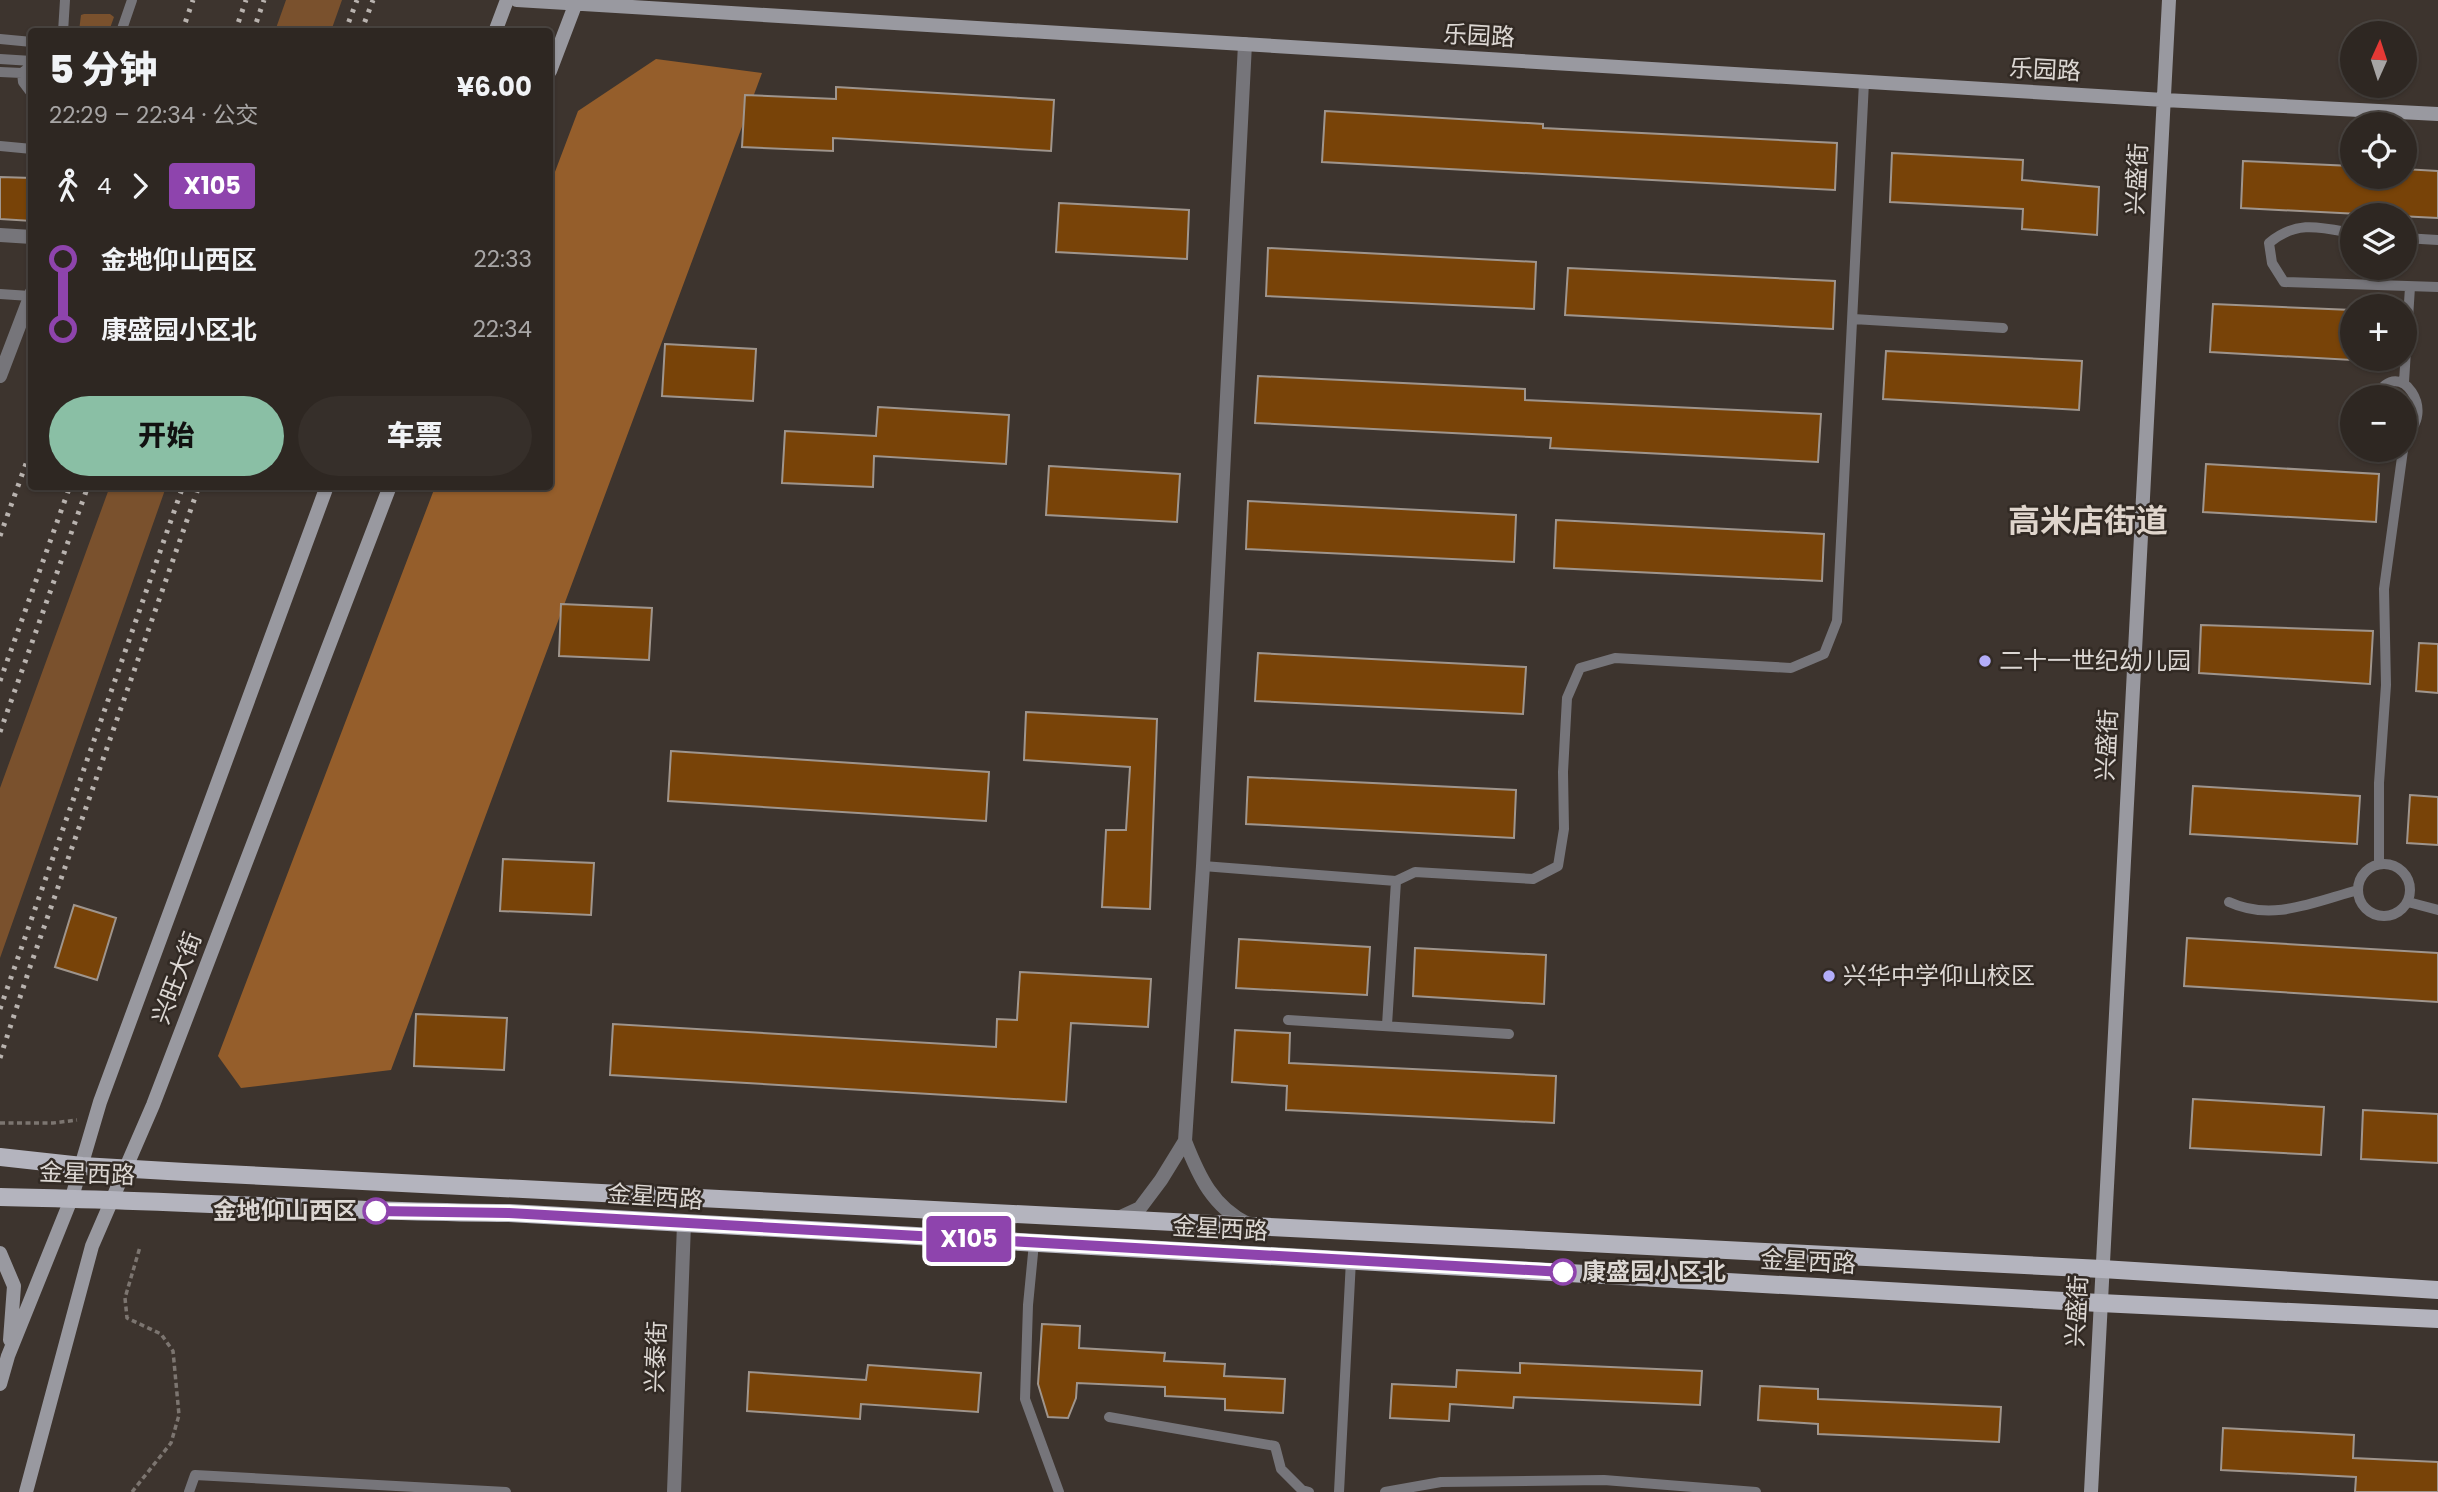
<!DOCTYPE html>
<html lang="zh">
<meta charset="utf-8">
<style>
body{margin:0;font-family:Poppins,"Noto Sans SC",sans-serif;background:#362f2a;color:#f1f3f6;height:100vh;display:flex;flex-direction:column;font-size:26px;white-space:nowrap}
*{box-sizing:border-box;margin:0}
p{font-size:23px;color:#a7a5a5}
.icon{flex:none;width:38px;height:38px;fill:none;stroke:currentColor;stroke-width:2;stroke-linecap:round;stroke-linejoin:round}
.map{position:relative;flex:1;overflow:hidden}
.sheet{position:absolute;left:28px;top:28px;width:525px;height:462px;display:flex;flex-direction:column;background:#2e2722;border-radius:7px;box-shadow:0 2px 5px #0004,0 0 0 2px #494440}
.sheet>*{flex:none}
.badge{padding:0 14px;border-radius:5px;font-size:24px;line-height:46px}
.needle{width:46px;rotate:3deg}
.fabs{position:absolute;left:2340px;top:21px;display:grid;gap:14px}
.fabs a{display:grid;place-items:center;width:77px;height:77px;border-radius:50%;background:#2e2722;box-shadow:0 2px 5px #0004,0 0 0 2px #494440;font-size:35px}
.map>.badge{position:absolute;translate:-50% -50%;box-shadow:0 0 0 4px #fff}
.legs{display:flex;align-items:center;gap:10px;height:77px;padding:0 21px;font-size:23px}
.legs p{margin-inline-start:auto}
.headline{display:flex;align-items:center;justify-content:space-between;height:119px;padding:0 21px}
h1{font-size:38px;font-weight:800;line-height:52px}
.primary-button{display:flex;gap:14px;margin-top:auto;padding:14px 21px}
.primary-button a{flex:1;height:80px;border-radius:42px;background:#8abfa5;color:#111;font-size:28px;font-weight:800;line-height:80px;text-align:center}
.primary-button a+a{background:#362f2a;color:#f1f3f6}
ul{padding:0 21px;list-style:none}
li{display:flex;align-items:center;gap:24px;height:70px;font-size:26px}
li i{display:grid;place-items:center;width:10px;height:100%;margin:0 9px;background:currentColor}
li i::after{content:'';width:18px;height:18px;margin:-9px;border:5px solid;border-radius:50%;background:#2e2722}
li p{margin-inline-start:auto}
li:first-child i{background:linear-gradient(#0000 50%,currentColor 0)}
li:last-child i{background:linear-gradient(currentColor 50%,#0000 0)}
.map>svg:first-child{display:block}
</style>
<div class="map">
<svg width="2438" height="1492" viewBox="0 0 2438 1492">
<rect width="100%" height="100%" fill="#3d342e"/>
<!-- green -->
<path fill="#7a512d" d="M286,0H342L331,31H275Z
M84,14H110L114,17L109,31H79L81,15Z
M110,486L166,487L0,958V788Z"/>
<!-- forest -->
<path fill="#955e2b" d="M656,59L762,73L391,1070L241,1088L218,1056L435,487L550,486V185L578,111Z"/>
<!-- building -->
<path fill="#784308" stroke="#9f958d" stroke-width="2" d="M836,87L1054,100L1051,151L833,138V151L742,147L745,95L836,99Z
M1325,111L1543,124V128L1837,143L1835,190L1322,162Z
M1892,153L2023,160L2022,180L2099,187L2097,235L2022,229L2023,209L1890,202Z
M2243,161L2352,166V177H2404V169L2438,171V218L2241,208Z
M0,177L32,178V221L0,219Z
M1059,203L1189,210L1187,259L1056,252Z
M1268,248L1536,262L1534,309L1266,296Z
M1568,268L1835,281L1833,329L1565,315Z
M2213,304L2352,310V360L2210,352Z
M665,344L756,349L753,401L662,396Z
M1886,351L2082,361L2079,410L1883,399Z
M1258,376L1525,389V400L1821,414L1818,462L1550,448L1551,438L1255,423Z
M878,407L1009,415L1006,464L874,456L873,487L782,483L785,431L876,436Z
M2206,464L2379,474L2376,522L2203,512Z
M1049,466L1180,474L1177,522L1046,515Z
M1248,501L1516,515L1514,562L1246,549Z
M1556,520L1824,534L1822,581L1554,568Z
M561,604L652,608L649,660L559,656Z
M2201,625L2373,631L2370,684L2199,673Z
M2419,643L2438,644V693L2416,691Z
M1258,653L1526,667L1523,714L1255,701Z
M1026,712L1157,719L1150,909L1102,907L1106,830H1126L1130,767L1024,760Z
M671,751L989,772L986,821L668,801Z
M1248,777L1516,790L1514,838L1246,824Z
M2193,786L2360,796L2357,844L2190,834Z
M2410,795L2438,797V845L2407,843Z
M503,859L594,863L591,915L500,911Z
M74,905L116,918L97,980L55,967Z
M2187,938L2438,953V1002L2184,986Z
M1239,939L1370,947L1367,995L1236,988Z
M1415,948L1546,955L1544,1004L1413,996Z
M1020,972L1151,979L1148,1027L1071,1023L1066,1102L610,1075L613,1024L996,1047L997,1019L1017,1020Z
M416,1014L507,1018L504,1070L414,1066Z
M1235,1030L1290,1033L1289,1063L1556,1076L1554,1123L1286,1110L1287,1086L1232,1082Z
M2193,1099L2324,1107L2321,1155L2190,1148Z
M2363,1110L2438,1114V1163L2361,1159Z
M1042,1324L1080,1326L1079,1348L1165,1353L1164,1361L1225,1364L1224,1376L1285,1379L1283,1413L1225,1410V1399L1165,1396V1387L1077,1383L1076,1398L1068,1418L1048,1417L1038,1384Z
M1520,1363L1702,1371L1700,1405L1514,1397L1513,1408L1450,1404L1449,1421L1390,1418L1392,1384L1456,1387L1457,1370L1520,1373Z
M868,1365L981,1373L978,1412L861,1404L860,1419L747,1411L749,1372L866,1380Z
M1760,1386L1818,1389V1399L2001,1407L1999,1442L1818,1434V1424L1758,1420Z
M2223,1428L2354,1435L2353,1458L2438,1462V1492H2355L2356,1477L2221,1470Z"/>
<g fill="none" stroke-linecap="round" stroke-linejoin="round">
<!-- path -->
<path stroke="#7c7570" stroke-width="3.5" stroke-dasharray="5 3.5" stroke-linecap="butt" d="M0,1123H53L77,1120
M132,1492L171,1443L179,1415L173,1351L161,1334L127,1318L125,1298L140,1247"/>
<!-- lane -->
<path stroke="#76757a" stroke-width="10" d="M63,32L65,0
M121,32L132,0
M0,39L32,42
M0,59L32,61
M32,65L22,73L23,82L32,94
M0,72L22,73
M0,146L32,149
M2352,233C2320,227 2296,220 2269,243L2272,263L2284,282L2438,287
M2404,238L2438,240
M0,294L30,296
M1853,319L2003,328
M2404,382L2410,287
M2376,397C2400,352 2438,416 2404,434
M2379,863V783L2386,685L2384,589L2403,450
M2358 890a26 26 0 1 1 52 0a26 26 0 1 1-52 0Z
M1203,866L1396,881L1415,872L1533,879L1558,866L1564,829L1563,772L1567,698L1580,668L1615,658L1791,668L1824,654L1837,621L1864,82
M2229,902C2272,922 2314,902 2358,890
M2408,902L2438,910
M1288,1020L1509,1034
M1387,1025L1396,881
M1034,1243L1028,1305L1025,1399L1059,1492
M1109,1417L1275,1446L1281,1469L1302,1490L1309,1492
M189,1492L195,1475L506,1492
M1339,1492L1351,1260
M1385,1492L1441,1482L1604,1480L1756,1492"/>
<!-- street -->
<path stroke="#76757a" stroke-width="14" d="M1245,44L1203,866L1185,1141C1199,1177 1213,1207 1248,1224
M0,235L32,237
M0,376L32,292
M1116,1219L1140,1208L1161,1180L1185,1141
M674,1492L684,1224"/>
<!-- secondary -->
<path stroke="#9999a0" stroke-width="14" d="M517,0L2164,100L2438,114
M495,32L507,0
M550,71L577,0
M0,1253L14,1286L10,1340
M0,1384L8,1356L72,1197L100,1102L327,486
M26,1492L92,1246L153,1105L390,486
M2091,1492L2169,0"/>
<!-- primary -->
<path stroke="#b4b4be" stroke-width="18" d="M0,1157L82,1166L185,1172L2102,1269L2438,1290
M0,1197C170,1200 339,1212 509,1213L2100,1303L2438,1319"/>
<!-- rail -->
<path stroke="#b9b3af" stroke-width="5" stroke-dasharray="3.5 7" stroke-linecap="butt" d="M182,32L193,0
M235,32L246,0
M253,32L264,0
M345,32L357,0
M361,32L373,0
M0,536L32,447
M0,681L70,486
M0,732L88,486
M0,1009L183,486
M0,1058L30,967L199,486"/>
</g>
<g fill="none" stroke-linecap="round" stroke-linejoin="round">
<defs>
<path id="line-1" d="M376,1211L509,1213L1563,1272"/>
</defs>
<!-- line-1 casing -->
<use href="#line-1" stroke="#fff" stroke-width="16"/>
<!-- line-1 -->
<use href="#line-1" stroke="#8e44ad" stroke-width="10"/>
</g>
<!-- markers -->
<g fill="#b3adf9" stroke="#322a24" stroke-width="2.5">
<circle cx="1985" cy="661" r="7"/>
<circle cx="1829" cy="976" r="7"/>
</g>
<g fill="#fff" stroke="#8e44ad" stroke-width="3.5">
<circle cx="376" cy="1211" r="12"/>
<circle cx="1563" cy="1272" r="12"/>
</g>
<g text-anchor="middle" stroke-width="5" stroke-linejoin="round" paint-order="stroke">
<!-- street labels -->
<g font-size="24" fill="#dcd7d3" stroke="#322a24">
<text transform="translate(1479 36) rotate(3)" y="8">乐园路</text>
<text transform="translate(2045 70) rotate(3)" y="8">乐园路</text>
<text transform="translate(2137 179) rotate(-87)" y="8">兴盛街</text>
<text transform="translate(2107 745) rotate(-87)" y="8">兴盛街</text>
<text transform="translate(177 978) rotate(-69)" y="8">兴旺大街</text>
<text transform="translate(87 1174) rotate(2)" y="8">金星西路</text>
<text transform="translate(655 1197) rotate(4)" y="8">金星西路</text>
<text transform="translate(1220 1229) rotate(3)" y="8">金星西路</text>
<text transform="translate(1808 1262) rotate(3)" y="8">金星西路</text>
<text transform="translate(2077 1311) rotate(-87)" y="8">兴盛街</text>
<text transform="translate(656 1357) rotate(-88)" y="8">兴泰街</text>
</g>
<!-- poi labels -->
<g font-size="24" fill="#dcd7d3" stroke="#322a24" text-anchor="start">
<text x="1999" y="669">二十一世纪幼儿园</text>
<text x="1843" y="984">兴华中学仰山校区</text>
</g>
<!-- stop labels -->
<g font-size="24" font-weight="bold" fill="#dcd7d3" stroke="#322a24" text-anchor="end">
<text x="357" y="1219">金地仰山西区</text>
<text x="1582" y="1280" text-anchor="start">康盛园小区北</text>
</g>
<!-- district labels -->
<g font-size="32" font-weight="bold" fill="#dfd5cc" stroke="#322a24">
<text x="2088" y="532">高米店街道</text>
</g>
</g>
</svg>
<div class="fabs">
<a><svg class="needle" viewBox="-14 -14 28 28"><path d="M0-13l5 13h-10z" fill="#e53935"/><path d="M0 13l5-13h-10z" fill="#a7a5a5"/></svg></a>
<a><svg class="icon" aria-label="locate" viewBox="0 0 24 24"><circle cx="12" cy="12" r="6"/><path d="M12 2v4M12 18v4M2 12h4M18 12h4"/></svg></a>
<a><svg class="icon" aria-label="layers" viewBox="0 0 24 24"><path d="M12 4l9 5-9 5-9-5zM3 14l9 5 9-5"/></svg></a>
<a>+</a>
<a>−</a>
</div>
<b class="badge" style="left:969px;top:1239px;background:#8e44ad;color:#fff">X105</b>
<section class="sheet">
<div class="headline"><div><h1>5 分钟</h1><p>22:29 – 22:34 · 公交</p></div><b>¥6.00</b></div>
<div class="legs"><svg class="icon" aria-label="walk" viewBox="0 0 24 24"><circle cx="13" cy="4" r="2"/><path d="M13 8l-2 6 4 7M11 14l-3 7M7 12l3-4h3l4 4"/></svg>4<svg class="icon" aria-label="forward" viewBox="0 0 24 24"><path d="M9 5l7 7-7 7"/></svg><b class="badge" style="background:#8e44ad;color:#fff">X105</b></div>
<ul>
<li><i style="color:#8e44ad"></i><b>金地仰山西区</b><p>22:33</p></li>
<li><i style="color:#8e44ad"></i><b>康盛园小区北</b><p>22:34</p></li>
</ul>
<div class="primary-button"><a>开始</a><a>车票</a></div>
</section>
</div>
